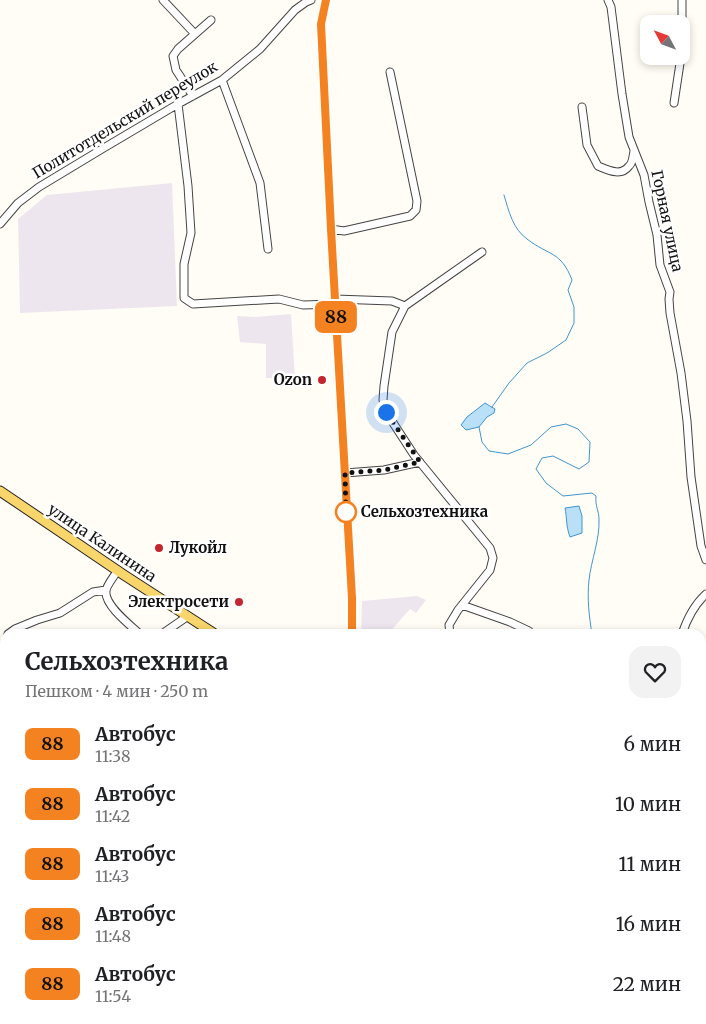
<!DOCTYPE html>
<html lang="ru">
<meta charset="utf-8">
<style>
body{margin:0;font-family:Merriweather,serif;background:#f2f2f2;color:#202124;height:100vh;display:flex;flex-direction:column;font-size:19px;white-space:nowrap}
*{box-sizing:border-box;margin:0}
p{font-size:16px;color:#757577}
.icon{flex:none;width:28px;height:28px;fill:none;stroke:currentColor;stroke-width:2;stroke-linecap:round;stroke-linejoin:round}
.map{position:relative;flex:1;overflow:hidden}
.panel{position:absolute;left:0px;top:629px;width:706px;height:396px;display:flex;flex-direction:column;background:#fff;border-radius:15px 15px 0 0;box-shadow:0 2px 8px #0003}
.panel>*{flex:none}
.badge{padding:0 10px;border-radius:8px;font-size:18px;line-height:32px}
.needle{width:32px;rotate:311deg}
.buttons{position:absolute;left:640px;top:15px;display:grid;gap:10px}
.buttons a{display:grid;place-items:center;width:50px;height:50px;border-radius:10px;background:#fff;box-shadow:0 2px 8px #0003;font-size:25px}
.you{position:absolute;width:25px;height:25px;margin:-12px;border:4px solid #fff;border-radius:50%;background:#1a73e8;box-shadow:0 0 0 8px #1a73e833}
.map>.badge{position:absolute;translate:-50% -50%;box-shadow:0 0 0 2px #fff}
.round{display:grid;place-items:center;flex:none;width:52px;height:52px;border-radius:15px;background:#f2f2f2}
.head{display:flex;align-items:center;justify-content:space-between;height:85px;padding:0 25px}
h1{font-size:24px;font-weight:700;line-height:38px}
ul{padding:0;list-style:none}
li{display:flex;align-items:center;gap:15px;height:60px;padding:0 25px}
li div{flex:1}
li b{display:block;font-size:19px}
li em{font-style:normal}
li .badge{min-width:55px;font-weight:700;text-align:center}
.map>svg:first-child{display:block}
</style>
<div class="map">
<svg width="706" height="1024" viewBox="0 0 706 1024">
<rect width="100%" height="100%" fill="#fffdf5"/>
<!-- industrial -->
<path fill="#eee6ef" d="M172,183L177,306L20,313L18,219L47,195Z
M291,314L295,379L266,378V344L240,342L237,316L255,317Z
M417,596L426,600L416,613L410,609L388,634H361L362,601Z"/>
<!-- water -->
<path fill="#b9e0f7" stroke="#3f96cf" d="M485,403L495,409L494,413L487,417L479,427L466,430L461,425L467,417Z
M579,506L582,516V533L570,537C566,527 567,518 565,508Z"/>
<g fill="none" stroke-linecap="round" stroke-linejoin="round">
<!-- stream -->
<path stroke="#3f96cf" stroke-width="1" d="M492,407L509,383L527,363L547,353L566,340L574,323V307L568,290L572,280C561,251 549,256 527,239C513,229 509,212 504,195
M479,427L482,442L489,451L508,454L531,445L551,427L566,424L578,429L590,442L589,462L579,469L553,456L542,458L536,469L546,483L563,496L592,493L596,496C595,506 599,511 599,519C600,539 591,561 589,580C587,598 589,616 592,634"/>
<!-- river -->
<path stroke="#b9e0f7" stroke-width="9" d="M0,870L5,868
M483,1020L485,1024"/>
<defs>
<path id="minor" d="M163,0L195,34
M326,0L321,25L331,229L352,598V634
M608,0L611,7L622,94L629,137L644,175L649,202L657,235L660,265L670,292L669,299L670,313L681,373L687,421L691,477L701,546L706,560
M222,80L260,183L268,249
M193,96L176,70L173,56L178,49L211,20
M674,103L682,50V0
M178,104L188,186L191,233L184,264V298L193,304L279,299L303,305L335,304
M582,107L587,145L598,166C608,170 621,177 629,166C633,163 633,155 634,151
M0,224L18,203L39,187L102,149L178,104L222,80L260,49L295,10L306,2L311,0
M331,229L344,231L410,216L416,210L417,201L390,72
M335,299L392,301L405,306
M345,473L384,470L420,462
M118,570C115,575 106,586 106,591C104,605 130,625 140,634
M462,605L510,622L529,631
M8,634L15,629L37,620L60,613L93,592L106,590
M162,634L188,616
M450,634L449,625L458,610L490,570L493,558L490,548L414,455L386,412L383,400L384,386L392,332L405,306L482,252
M682,634C687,619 695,604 706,594
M0,742L5,739
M701,825L706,826
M0,881L5,878
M701,1016H703
M130,1020L137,1024
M354,1020L358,1024
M94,1024L101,1020
M288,1024L289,1020"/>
<path id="major" d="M0,491L124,575L215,634
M701,939L706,940"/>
</defs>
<!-- minor casing -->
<use href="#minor" stroke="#444" stroke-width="9"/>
<!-- major casing -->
<use href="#major" stroke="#222" stroke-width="11"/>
<!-- minor -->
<use href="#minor" stroke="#fff" stroke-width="7"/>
<!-- major -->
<use href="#major" stroke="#f9d66b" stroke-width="9"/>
</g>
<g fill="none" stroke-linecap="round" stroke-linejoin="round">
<defs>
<path id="line" d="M326,0L321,24L331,229L352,598V634"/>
</defs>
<!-- line casing -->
<use href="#line" stroke="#fff" stroke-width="11"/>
<!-- line -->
<use href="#line" stroke="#f58220" stroke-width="8"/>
<!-- walk -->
<path stroke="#111" stroke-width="5" stroke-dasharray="0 9" d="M346,512V516L345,473L384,470L420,462L386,412"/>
</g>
<!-- markers -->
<g fill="#c4262e" stroke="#fff" stroke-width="2">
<circle cx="322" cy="380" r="5"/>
<circle cx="159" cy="548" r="5"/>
<circle cx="239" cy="602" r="5"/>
</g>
<circle fill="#fff" stroke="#f58220" stroke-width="2.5" cx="346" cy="512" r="10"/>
<g text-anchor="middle" stroke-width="5" stroke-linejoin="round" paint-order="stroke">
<!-- street labels -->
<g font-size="15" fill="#111" stroke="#fff">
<text transform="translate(125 120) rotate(-31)" y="5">Политотдельский переулок</text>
<text transform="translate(667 221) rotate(78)" y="5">Горная улица</text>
<text transform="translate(102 543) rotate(34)" y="5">улица Калинина</text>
</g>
<!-- poi labels -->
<g font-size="15" font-weight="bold" fill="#111" stroke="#fff" text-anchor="end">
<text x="312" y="385">Ozon</text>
<text x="169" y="553" text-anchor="start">Лукойл</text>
<text x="229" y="607">Электросети</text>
</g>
<!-- stop labels -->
<g font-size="15" font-weight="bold" fill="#111" stroke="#fff" text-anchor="start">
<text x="361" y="517">Сельхозтехника</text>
</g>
</g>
</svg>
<div class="buttons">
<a><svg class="needle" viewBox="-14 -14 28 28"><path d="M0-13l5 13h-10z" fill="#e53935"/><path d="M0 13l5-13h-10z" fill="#757577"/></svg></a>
</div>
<div class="you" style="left:386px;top:412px"></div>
<b class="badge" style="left:336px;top:317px;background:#f58220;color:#111">88</b>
<section class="panel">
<div class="head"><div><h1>Сельхозтехника</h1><p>Пешком · 4 мин · 250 m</p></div><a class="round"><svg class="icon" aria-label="heart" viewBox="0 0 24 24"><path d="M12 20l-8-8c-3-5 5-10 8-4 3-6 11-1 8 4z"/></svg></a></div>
<ul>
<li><span class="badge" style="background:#f58220;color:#111">88</span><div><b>Автобус</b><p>11:38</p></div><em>6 мин</em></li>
<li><span class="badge" style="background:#f58220;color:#111">88</span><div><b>Автобус</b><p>11:42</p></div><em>10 мин</em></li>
<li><span class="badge" style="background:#f58220;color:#111">88</span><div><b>Автобус</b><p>11:43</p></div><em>11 мин</em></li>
<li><span class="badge" style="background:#f58220;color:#111">88</span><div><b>Автобус</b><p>11:48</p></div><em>16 мин</em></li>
<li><span class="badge" style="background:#f58220;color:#111">88</span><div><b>Автобус</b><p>11:54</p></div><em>22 мин</em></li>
</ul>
</section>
</div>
